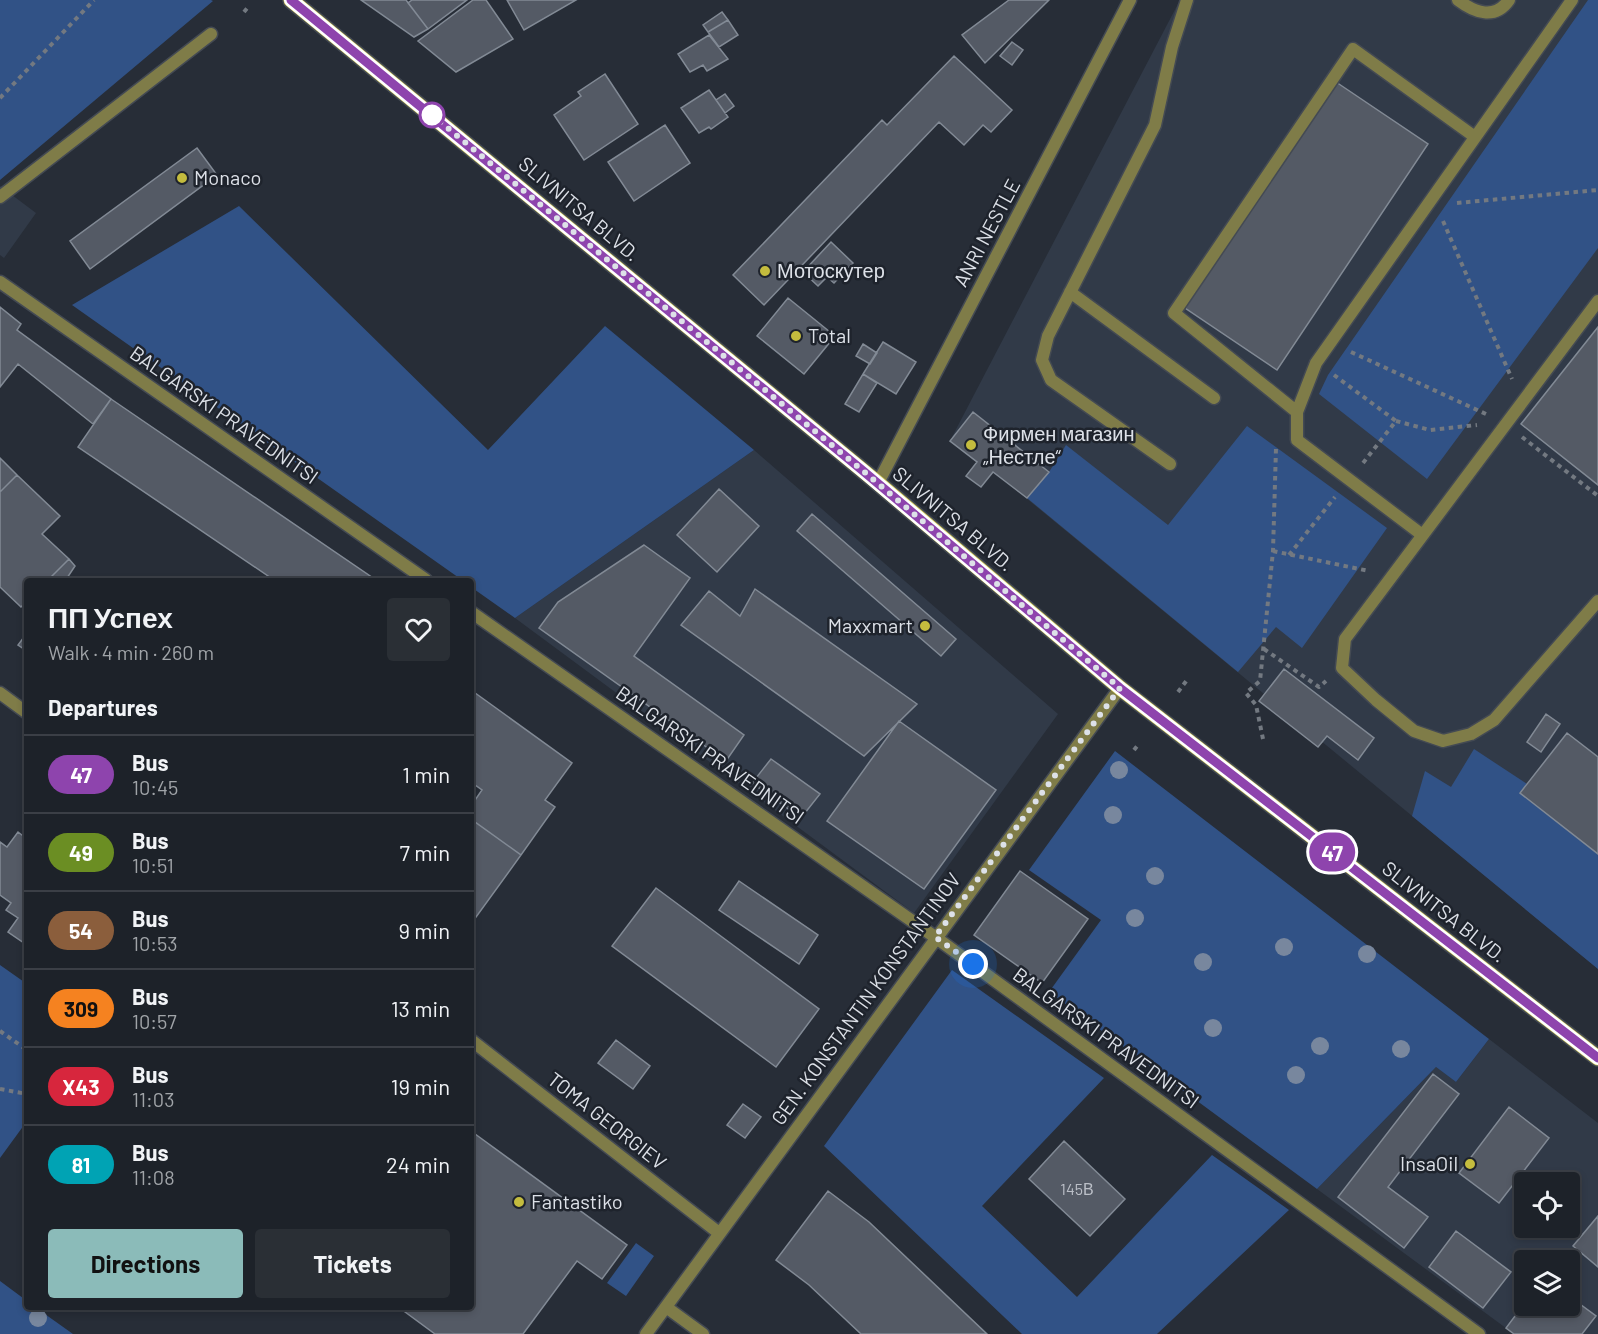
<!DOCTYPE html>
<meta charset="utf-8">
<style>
body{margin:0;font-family:Barlow,sans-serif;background:#2a2f35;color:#f1f3f6;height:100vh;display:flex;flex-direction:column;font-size:22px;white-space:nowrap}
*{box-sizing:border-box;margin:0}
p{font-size:20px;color:#a0a4a8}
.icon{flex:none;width:33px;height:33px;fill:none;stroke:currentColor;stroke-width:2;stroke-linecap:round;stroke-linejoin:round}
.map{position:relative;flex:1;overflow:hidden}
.drawer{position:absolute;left:24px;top:578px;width:450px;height:732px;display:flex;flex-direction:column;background:#1d2229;border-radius:6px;box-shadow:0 3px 9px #0003,0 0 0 2px #3b3f46}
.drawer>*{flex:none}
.badge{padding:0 12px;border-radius:20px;font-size:21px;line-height:39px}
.controls{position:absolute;left:1514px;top:1172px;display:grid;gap:12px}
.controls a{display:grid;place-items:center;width:66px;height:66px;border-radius:6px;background:#1d2229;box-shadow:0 3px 9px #0003,0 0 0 2px #3b3f46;font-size:30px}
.you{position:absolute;width:30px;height:30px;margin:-15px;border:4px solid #fff;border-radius:50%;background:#1a73e8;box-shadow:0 0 0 9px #1a73e833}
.map>.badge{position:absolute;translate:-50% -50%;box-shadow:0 0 0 3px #fff}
h2{padding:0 24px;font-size:22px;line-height:54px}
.round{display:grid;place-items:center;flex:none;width:63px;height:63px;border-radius:6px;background:#2a2f35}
.head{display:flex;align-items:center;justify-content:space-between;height:102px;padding:0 24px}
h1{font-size:28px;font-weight:700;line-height:45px}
.cta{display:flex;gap:12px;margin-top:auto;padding:12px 24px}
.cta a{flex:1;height:69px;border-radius:6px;background:#8bbbb9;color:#111;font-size:24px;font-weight:700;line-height:69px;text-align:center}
.cta a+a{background:#2a2f35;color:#f1f3f6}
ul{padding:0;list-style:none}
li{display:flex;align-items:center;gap:18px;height:78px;padding:0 24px;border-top:2px solid #3b3f46}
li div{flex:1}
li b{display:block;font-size:22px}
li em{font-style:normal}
li .badge{min-width:66px;font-weight:700;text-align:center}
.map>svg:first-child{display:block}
</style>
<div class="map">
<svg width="1598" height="1334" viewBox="0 0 1598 1334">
<rect width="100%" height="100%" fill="#272d37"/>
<!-- built -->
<path fill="#313a48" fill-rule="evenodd" d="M1180,0H1598V969L952,437Z
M0,186L36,213L4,258L0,255Z
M754,450L1058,714L914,913L515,618Z
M1489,1039L1598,1123V1334H1514L1317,1189L1436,1067L1456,1082ZM1524,1182H1569V1227H1524ZM1524,1260H1569V1305H1524Z"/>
<!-- green -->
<path fill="#315286" d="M0,0H211L213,1L0,180Z
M1588,0H1598V248L1427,479L1319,394L1328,375Z
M239,206L488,450L605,326L754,450L515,618L471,587V580H462L72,305Z
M1247,426L1387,528L1302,648L1276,627L1238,672L1027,498L1049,472L1066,445L1168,525Z
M1474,749L1527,784L1598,854V969L1412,816L1425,771L1451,787Z
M1115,751L1489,1039L1456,1082L1436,1067L1317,1189L1049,992L1101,920L1029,870Z
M0,965L27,984V1121L0,1158Z
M952,970L1104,1078L982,1206L1077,1297L1212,1155L1289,1210L1157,1334H1022L824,1146Z
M636,1243L654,1256L626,1296L607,1283Z
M0,1281L27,1301V1306L35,1307L73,1334H0Z"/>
<!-- building -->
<path fill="#545a65" stroke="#828a95" stroke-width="1.5" d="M361,0H406L428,29L414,37Z
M412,0H467L428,29L408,3Z
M473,0H486L513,39L456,72L418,41Z
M507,0H576L524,30Z
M1009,0H1049L985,63L962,35Z
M722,12L728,20L708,32L703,25Z
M728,20L738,35L719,47L708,32Z
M709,35L728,59L707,71L703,65L690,72L678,54Z
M1012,42L1023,50L1012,65L1000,56Z
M954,56L1012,110L991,132L983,125L964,145L939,122L764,305L733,275L882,120L887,125Z
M605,74L638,124L584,160L554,115L581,96L578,92Z
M1336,82L1428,144L1277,370L1185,308Z
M709,90L728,117L711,129L709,127L699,133L681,108Z
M725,94L734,106L725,113L716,100Z
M665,125L690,163L634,201L608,162Z
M197,148L217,175L90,269L70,241Z
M831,242L853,263L834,283L827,277L818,286L803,272Z
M788,298L835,336L804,374L757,336Z
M0,307L21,324L17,330L111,399L93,424L18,364L0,387Z
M1598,327V485L1521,424Z
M883,342L916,362L896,394L863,374Z
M863,344L877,353L870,364L856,356Z
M863,374L877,383L859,412L845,404Z
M111,399L376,580H274L78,447Z
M973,412L1049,472L1027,498L993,472L981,487L966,476L977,462L950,441Z
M0,458L17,475L0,492Z
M17,475L60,516L42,534L69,559L48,580H27V601L21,607L0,587V492Z
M719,489L759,526L717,572L677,535Z
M812,514L956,639L941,656L797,531Z
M644,545L690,578L634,656L744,735L726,761L539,628L558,602Z
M69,559L75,566L67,578L70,580H48Z
M755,589L917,704L864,756L681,625L709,591L740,616Z
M27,633V651L18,645Z
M1284,669L1374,738L1358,760L1327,736L1318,747L1259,701Z
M471,690L572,763L545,800L555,807L521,855L471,819V806L482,790L471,782Z
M1546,714L1560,724L1541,752L1527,742Z
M899,721L996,790L924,889L827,821Z
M1567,733L1598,757V854L1520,793Z
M771,759L820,794L801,818L752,783Z
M471,819L521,855L471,924Z
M18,832L27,839V945L8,932L18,918L6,910L11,903L0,895V842L7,847Z
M1020,871L1088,919L1042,983L974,935Z
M739,881L818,935L799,964L719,910Z
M656,888L819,1009L776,1067L612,946Z
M616,1040L650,1066L633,1089L598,1063Z
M1433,1074L1459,1094L1388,1187L1428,1217L1404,1248L1338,1197Z
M743,1104L761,1117L745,1138L727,1125Z
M1509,1107L1549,1138L1499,1203L1459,1173Z
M471,1131L627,1245L602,1279L577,1261L523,1334H435L397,1306H471Z
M1064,1141L1125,1199L1090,1236L1029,1179Z
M828,1191L869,1222L987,1334H861L809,1285L776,1260Z
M1598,1216V1267L1573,1246Z
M1456,1231L1511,1272L1483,1308L1429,1267Z
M1569,1296L1596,1316L1582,1334H1514L1506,1328L1524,1304L1569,1305Z"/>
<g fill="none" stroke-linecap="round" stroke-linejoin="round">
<defs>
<path id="lane" d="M1458,0C1475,13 1495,20 1509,0
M0,197L211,34
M1070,292L1214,398
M1598,301L1345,639L1342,668L1376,700L1414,731L1443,741L1471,734L1494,720L1598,601
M1297,412L1174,313L1353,49L1475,137
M1170,464L1051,380L1042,360L1048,336L1155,125L1172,47L1187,0
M1421,534L1297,440V412L1316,363L1572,0"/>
<path id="street" d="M0,282L426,580
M878,483L1130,0
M471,612L935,937L1479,1334
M0,693L27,713
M471,1040L719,1233
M666,1307L703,1334
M646,1334L1120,688"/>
<path id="primary" d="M291,0L878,483L1120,688L1598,1058"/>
</defs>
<!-- lane casing -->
<use href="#lane" stroke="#444a53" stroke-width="15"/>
<!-- street casing -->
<use href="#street" stroke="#444a53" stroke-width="15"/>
<!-- primary casing -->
<use href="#primary" stroke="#444a53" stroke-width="18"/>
<!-- path -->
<path stroke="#737981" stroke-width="4" stroke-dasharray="4.5 4.5" stroke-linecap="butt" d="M244,12L249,6
M0,98L94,0
M1457,203L1598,190
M1443,221L1512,379
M1351,352L1486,414
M1334,375L1396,421L1363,463
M1396,421L1430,430L1477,425
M1522,437L1598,496
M1273,551L1369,571
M1289,555L1335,497
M1264,649L1319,687L1326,681
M1178,692L1187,680
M1263,739L1256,705L1246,693L1260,681L1273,551L1276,448
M1134,750L1138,745
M0,1031L27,1050
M0,1089L27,1094"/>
<!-- lane -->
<use href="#lane" stroke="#7f7c48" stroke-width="12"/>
<!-- street -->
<use href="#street" stroke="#7f7c48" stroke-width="12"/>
<!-- primary -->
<use href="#primary" stroke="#d2cb57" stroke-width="15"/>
</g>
<!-- trees -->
<g fill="#78879e">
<circle cx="1119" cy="770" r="9"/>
<circle cx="1113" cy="815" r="9"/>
<circle cx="1155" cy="876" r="9"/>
<circle cx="1135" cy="918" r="9"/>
<circle cx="1284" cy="947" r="9"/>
<circle cx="1367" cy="954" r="9"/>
<circle cx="1203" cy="962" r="9"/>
<circle cx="1213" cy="1028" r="9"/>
<circle cx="1320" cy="1046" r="9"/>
<circle cx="1401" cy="1049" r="9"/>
<circle cx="1296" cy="1075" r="9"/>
<circle cx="38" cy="1318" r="9"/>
</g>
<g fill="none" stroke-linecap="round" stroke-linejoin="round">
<defs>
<path id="line" d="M291,0L862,470L1120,688L1598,1058"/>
</defs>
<!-- line casing -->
<use href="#line" stroke="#fff" stroke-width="14"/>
<!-- line -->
<use href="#line" stroke="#8e44ad" stroke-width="9"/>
<!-- walk -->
<path stroke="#dde1e8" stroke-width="6" stroke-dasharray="0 10.8" d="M432,115L862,470L1120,688L935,937L973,964"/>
</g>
<!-- markers -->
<circle fill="#fff" stroke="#8e44ad" stroke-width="3" cx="432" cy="115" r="12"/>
<g fill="#c4bc3e" stroke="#1e232c" stroke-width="2">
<circle cx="182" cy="178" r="6"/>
<circle cx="765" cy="271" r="6"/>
<circle cx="796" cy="336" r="6"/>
<circle cx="971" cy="445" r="6"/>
<circle cx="925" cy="626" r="6"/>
<circle cx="1470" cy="1164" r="6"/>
<circle cx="519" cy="1202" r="6"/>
</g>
<g text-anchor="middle" stroke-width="5" stroke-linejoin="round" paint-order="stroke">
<!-- number labels -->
<g font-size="16" fill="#bbbfc7">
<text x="1077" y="1195">145В</text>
</g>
<!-- poi labels -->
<g font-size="20" fill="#dde1e8" stroke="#1e232c" text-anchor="start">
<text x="194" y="185">Monaco</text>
<text x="777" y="278">Мотоскутер</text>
<text x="808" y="343">Total</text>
<text x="983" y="441">Фирмен магазин<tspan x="983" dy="23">„Нестле“</tspan></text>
<text x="913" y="633" text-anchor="end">Maxxmart</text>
<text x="1458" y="1171" text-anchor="end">InsaOil</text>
<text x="531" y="1209">Fantastiko</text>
</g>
<!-- street labels -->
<g font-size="20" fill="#dde1e8" stroke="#1e232c">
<text transform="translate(579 209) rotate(40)" y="7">SLIVNITSA BLVD.</text>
<text transform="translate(987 233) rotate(-62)" y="7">ANRI NESTLE</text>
<text transform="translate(224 415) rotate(35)" y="7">BALGARSKI PRAVEDNITSI</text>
<text transform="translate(953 519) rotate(40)" y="7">SLIVNITSA BLVD.</text>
<text transform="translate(710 755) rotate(35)" y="7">BALGARSKI PRAVEDNITSI</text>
<text transform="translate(1444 912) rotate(38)" y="7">SLIVNITSA BLVD.</text>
<text transform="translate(866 999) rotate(-54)" y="7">GEN. KONSTANTIN KONSTANTINOV</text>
<text transform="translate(1106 1038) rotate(36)" y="7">BALGARSKI PRAVEDNITSI</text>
<text transform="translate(607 1121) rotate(38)" y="7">TOMA GEORGIEV</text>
</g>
</g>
</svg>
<div class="controls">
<a><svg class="icon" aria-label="locate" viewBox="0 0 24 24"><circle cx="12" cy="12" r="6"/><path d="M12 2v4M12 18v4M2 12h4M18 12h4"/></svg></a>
<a><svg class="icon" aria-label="layers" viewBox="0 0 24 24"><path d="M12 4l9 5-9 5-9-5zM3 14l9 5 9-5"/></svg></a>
</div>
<div class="you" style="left:973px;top:964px"></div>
<b class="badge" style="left:1332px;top:852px;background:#8e44ad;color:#fff">47</b>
<section class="drawer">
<div class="head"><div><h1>ПП Успех</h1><p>Walk · 4 min · 260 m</p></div><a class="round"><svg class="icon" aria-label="heart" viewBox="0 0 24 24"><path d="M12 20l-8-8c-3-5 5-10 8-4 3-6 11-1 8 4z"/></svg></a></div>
<h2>Departures</h2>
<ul>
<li><span class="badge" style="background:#8e44ad;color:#fff">47</span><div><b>Bus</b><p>10:45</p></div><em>1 min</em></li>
<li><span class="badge" style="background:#6b8e23;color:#fff">49</span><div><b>Bus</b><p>10:51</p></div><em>7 min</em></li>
<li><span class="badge" style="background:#8b5e3c;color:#fff">54</span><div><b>Bus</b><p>10:53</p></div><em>9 min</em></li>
<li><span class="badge" style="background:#f58220;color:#111">309</span><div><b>Bus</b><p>10:57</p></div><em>13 min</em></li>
<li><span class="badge" style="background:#d7263d;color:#fff">X43</span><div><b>Bus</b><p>11:03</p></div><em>19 min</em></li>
<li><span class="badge" style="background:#00a3b4;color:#fff">81</span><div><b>Bus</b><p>11:08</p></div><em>24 min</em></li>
</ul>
<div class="cta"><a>Directions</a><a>Tickets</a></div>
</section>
</div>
